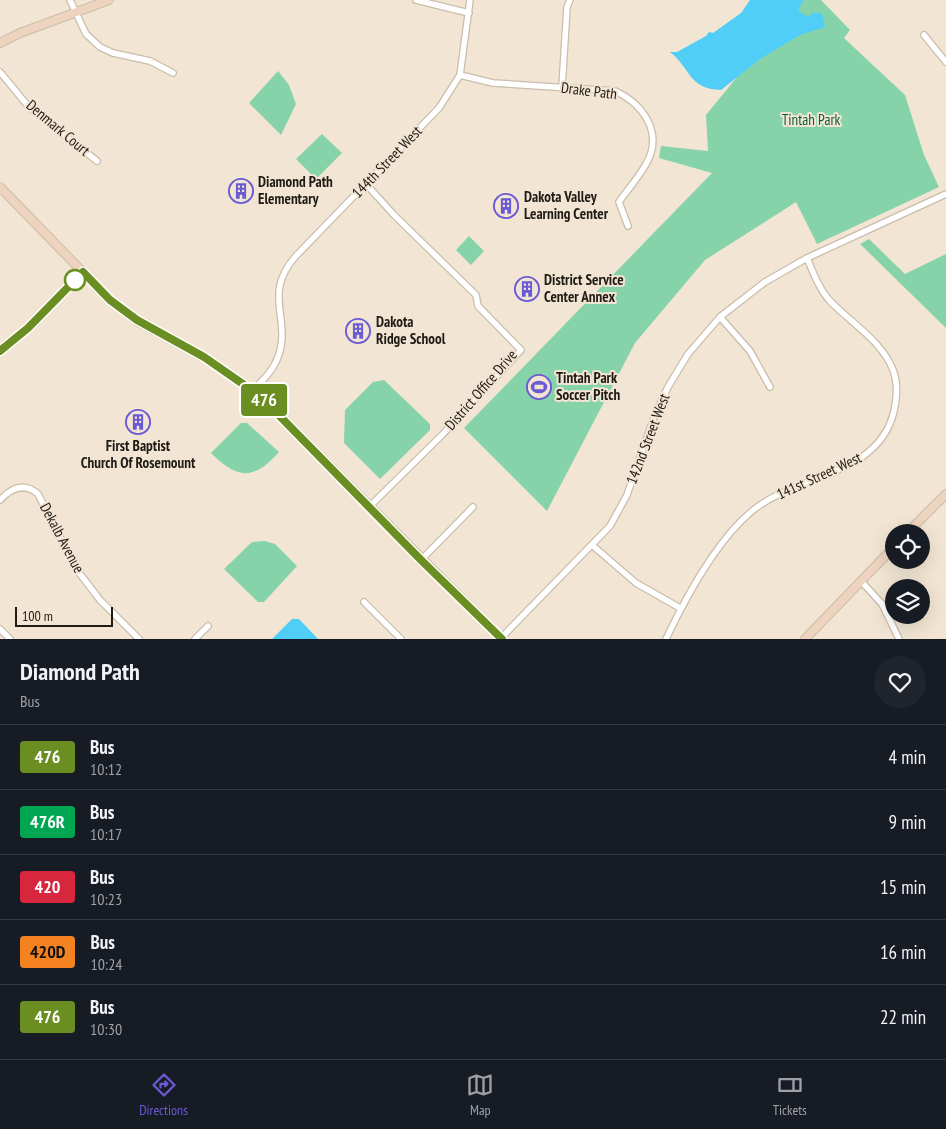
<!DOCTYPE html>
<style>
body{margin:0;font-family:"PT Sans Narrow",sans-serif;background:#20242c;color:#f1f3f6;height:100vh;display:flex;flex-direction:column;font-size:19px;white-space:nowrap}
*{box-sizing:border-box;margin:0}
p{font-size:16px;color:#9ea1a6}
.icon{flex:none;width:28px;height:28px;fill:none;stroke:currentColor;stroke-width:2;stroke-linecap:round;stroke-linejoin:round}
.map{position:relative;height:639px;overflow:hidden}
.sheet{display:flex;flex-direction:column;background:#171b24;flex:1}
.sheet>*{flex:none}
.badge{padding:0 10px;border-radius:4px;font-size:18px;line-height:32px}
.buttons{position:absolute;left:885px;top:524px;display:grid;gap:10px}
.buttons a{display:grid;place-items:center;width:45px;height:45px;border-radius:50%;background:#171b24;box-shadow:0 5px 20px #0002;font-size:25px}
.scale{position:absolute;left:15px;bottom:12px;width:98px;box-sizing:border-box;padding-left:5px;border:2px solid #201c15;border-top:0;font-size:14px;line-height:18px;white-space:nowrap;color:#201c15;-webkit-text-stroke:4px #f2e5d3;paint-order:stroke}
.map>.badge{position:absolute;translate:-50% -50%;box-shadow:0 0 0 2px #fff}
.round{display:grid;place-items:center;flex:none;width:52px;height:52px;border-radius:26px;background:#20242c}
.headline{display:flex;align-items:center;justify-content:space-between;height:85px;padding:0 20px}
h1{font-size:24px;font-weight:800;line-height:38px}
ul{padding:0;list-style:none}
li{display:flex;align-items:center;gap:15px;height:65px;padding:0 20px;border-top:1px solid #363941}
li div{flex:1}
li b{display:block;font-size:19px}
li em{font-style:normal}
li .badge{min-width:55px;font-weight:700;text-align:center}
.dock{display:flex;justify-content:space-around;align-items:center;height:70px;border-top:1px solid #363941;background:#171b24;font-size:14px;color:#9ea1a6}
.dock a{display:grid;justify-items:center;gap:2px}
.dock .active{color:#6a5ad4}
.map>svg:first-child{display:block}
</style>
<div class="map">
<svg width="946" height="639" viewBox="0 0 946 639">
<rect width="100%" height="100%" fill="#f2e5d3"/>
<!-- green -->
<path fill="#86d3aa" d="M800,0H821L850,30L844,38L905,95L924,155L939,187L817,244L796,202L705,260L635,343L547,511L464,428L712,173L659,158L661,146L708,151L706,115Z
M278,71L289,85L296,104L281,135L249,103Z
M322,134L342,153L316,179L296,159Z
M469,236L484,251L471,265L456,250Z
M869,239L905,274L946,254V328L860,244Z
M384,380L430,424V430L380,479L344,443L345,410L373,382Z
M241,423H247L279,452C254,480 238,480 211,453Z
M265,541L275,544L297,566L264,602H258L224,569L252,542Z"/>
<!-- water -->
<path fill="#50cef8" d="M750,0H803L798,11L808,17L812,13H822L825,27L800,35L760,59L721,90C688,89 690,67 670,52H677L706,36L709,32L713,33L741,13Z
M292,619H299L318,639H272Z"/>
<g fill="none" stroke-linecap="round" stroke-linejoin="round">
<defs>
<path id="street" d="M70,0L86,34L100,47L113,53L150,61L173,73
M416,0L469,13
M924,35L946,62
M0,72L28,106L97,161
M460,75L493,83L615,91C643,104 664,133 646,164C639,177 628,189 619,202L628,226
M562,87L567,7L570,0
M366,184L394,215L476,295L478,306L521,350L442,435L369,507
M720,317L750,351L770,387
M252,391C262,381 273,371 278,357C292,319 262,295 295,257L439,108L460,75L470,0
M0,500C11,488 24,482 38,494L77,570L100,600L139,639
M592,545L636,583L680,608
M421,560L473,507
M861,581L882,604L899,639
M364,602L401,639
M0,629L10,639
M501,638L610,526L627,495L654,417L668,387L688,354L720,317L765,282L807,258L946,194
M195,639L208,626
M666,639C685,599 717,540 752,511C796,474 879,477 894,411C897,398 898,383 893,370C882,341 851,323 830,301C819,289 813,272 807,258"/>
<path id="secondary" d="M0,43L20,33L109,0
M0,187L110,300L137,321L204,357L260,396L502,639
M0,351L28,328L83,272
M908,532L946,494
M805,639L894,547"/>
</defs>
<!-- street casing -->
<use href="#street" stroke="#c9bdab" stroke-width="8"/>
<!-- secondary casing -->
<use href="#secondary" stroke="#c9bdab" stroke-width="10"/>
<!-- street -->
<use href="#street" stroke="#fff" stroke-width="5.5"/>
<!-- secondary -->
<use href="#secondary" stroke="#eed4bf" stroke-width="8"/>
</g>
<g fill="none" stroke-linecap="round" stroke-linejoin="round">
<defs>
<path id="line" d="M0,351L28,328L83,272L110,300L137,320L204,357L260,396L421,560L502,639"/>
</defs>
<!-- line casing -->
<use href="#line" stroke="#fff" stroke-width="11"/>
<!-- line -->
<use href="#line" stroke="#6b8e23" stroke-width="8"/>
</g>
<!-- icons -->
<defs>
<symbol id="building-ring" viewBox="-11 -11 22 22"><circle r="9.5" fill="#f2e5d3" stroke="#6a5ad4" stroke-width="1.5"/><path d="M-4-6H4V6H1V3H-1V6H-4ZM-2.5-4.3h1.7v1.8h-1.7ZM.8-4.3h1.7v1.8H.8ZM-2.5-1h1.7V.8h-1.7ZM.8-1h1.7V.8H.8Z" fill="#6a5ad4"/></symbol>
<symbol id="stadium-ring" viewBox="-11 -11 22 22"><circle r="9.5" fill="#f2e5d3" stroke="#6a5ad4" stroke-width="1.5"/><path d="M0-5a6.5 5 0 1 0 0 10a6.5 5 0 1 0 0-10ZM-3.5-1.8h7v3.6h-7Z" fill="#6a5ad4"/></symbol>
</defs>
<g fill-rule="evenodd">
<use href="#building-ring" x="227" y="177" width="28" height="28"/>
<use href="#building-ring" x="492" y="192" width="28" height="28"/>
<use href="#building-ring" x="513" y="275" width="28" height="28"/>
<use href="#building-ring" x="344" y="317" width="28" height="28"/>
<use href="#stadium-ring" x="525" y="373" width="28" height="28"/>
<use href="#building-ring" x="124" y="408" width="28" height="28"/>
</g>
<!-- markers -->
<circle fill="#fff" stroke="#6b8e23" stroke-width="2.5" cx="75" cy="280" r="10"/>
<g text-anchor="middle" stroke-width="4" stroke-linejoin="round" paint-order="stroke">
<!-- street labels -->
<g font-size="15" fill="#201c15" stroke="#f2e5d3">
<text transform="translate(589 91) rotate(7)" y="5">Drake Path</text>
<text transform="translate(58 128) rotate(40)" y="5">Denmark Court</text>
<text transform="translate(387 162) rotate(-46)" y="5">144th Street West</text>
<text transform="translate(481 390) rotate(-49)" y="5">District Office Drive</text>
<text transform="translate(648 439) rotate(-69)" y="5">142nd Street West</text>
<text transform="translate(819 476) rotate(-25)" y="5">141st Street West</text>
<text transform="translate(62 538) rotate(62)" y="5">Dekalb Avenue</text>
</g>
<!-- park labels -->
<g font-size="15" fill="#0a5d3b" stroke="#f2e5d3">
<text x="811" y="125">Tintah Park</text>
</g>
<!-- poi labels -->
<g font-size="15" font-weight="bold" fill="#201c15" stroke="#f2e5d3" text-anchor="start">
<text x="258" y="187">Diamond Path<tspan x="258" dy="17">Elementary</tspan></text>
<text x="524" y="202">Dakota Valley<tspan x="524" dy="17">Learning Center</tspan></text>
<text x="544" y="285">District Service<tspan x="544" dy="17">Center Annex</tspan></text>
<text x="376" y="327">Dakota<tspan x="376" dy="17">Ridge School</tspan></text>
<text x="556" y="383">Tintah Park<tspan x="556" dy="17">Soccer Pitch</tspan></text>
<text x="138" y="451" text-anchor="middle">First Baptist<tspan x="138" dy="17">Church Of Rosemount</tspan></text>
</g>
</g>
</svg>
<div class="buttons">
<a><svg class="icon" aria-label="locate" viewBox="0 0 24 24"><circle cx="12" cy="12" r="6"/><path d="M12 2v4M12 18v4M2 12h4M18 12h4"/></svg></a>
<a><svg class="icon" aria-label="layers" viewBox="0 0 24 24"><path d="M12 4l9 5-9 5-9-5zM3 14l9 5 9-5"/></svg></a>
</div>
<div class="scale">100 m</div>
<b class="badge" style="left:264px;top:400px;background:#6b8e23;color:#fff">476</b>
</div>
<section class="sheet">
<div class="headline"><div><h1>Diamond Path</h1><p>Bus</p></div><a class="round"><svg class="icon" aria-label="heart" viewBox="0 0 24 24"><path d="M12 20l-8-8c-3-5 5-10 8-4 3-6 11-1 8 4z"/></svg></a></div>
<ul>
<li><span class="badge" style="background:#6b8e23;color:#fff">476</span><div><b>Bus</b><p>10:12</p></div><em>4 min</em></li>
<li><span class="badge" style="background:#00a651;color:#fff">476R</span><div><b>Bus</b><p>10:17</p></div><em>9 min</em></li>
<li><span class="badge" style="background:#d7263d;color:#fff">420</span><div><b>Bus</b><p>10:23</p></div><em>15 min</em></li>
<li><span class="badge" style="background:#f58220;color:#111">420D</span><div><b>Bus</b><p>10:24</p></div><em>16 min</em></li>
<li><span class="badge" style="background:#6b8e23;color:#fff">476</span><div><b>Bus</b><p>10:30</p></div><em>22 min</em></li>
</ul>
</section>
<nav class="dock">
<a class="active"><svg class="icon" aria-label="directions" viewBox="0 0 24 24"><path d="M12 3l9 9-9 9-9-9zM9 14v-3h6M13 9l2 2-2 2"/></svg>Directions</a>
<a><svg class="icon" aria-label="map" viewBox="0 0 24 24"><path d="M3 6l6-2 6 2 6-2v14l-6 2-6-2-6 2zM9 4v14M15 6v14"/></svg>Map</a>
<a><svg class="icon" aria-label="tickets" viewBox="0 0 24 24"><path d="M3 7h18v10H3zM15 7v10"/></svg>Tickets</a>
</nav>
